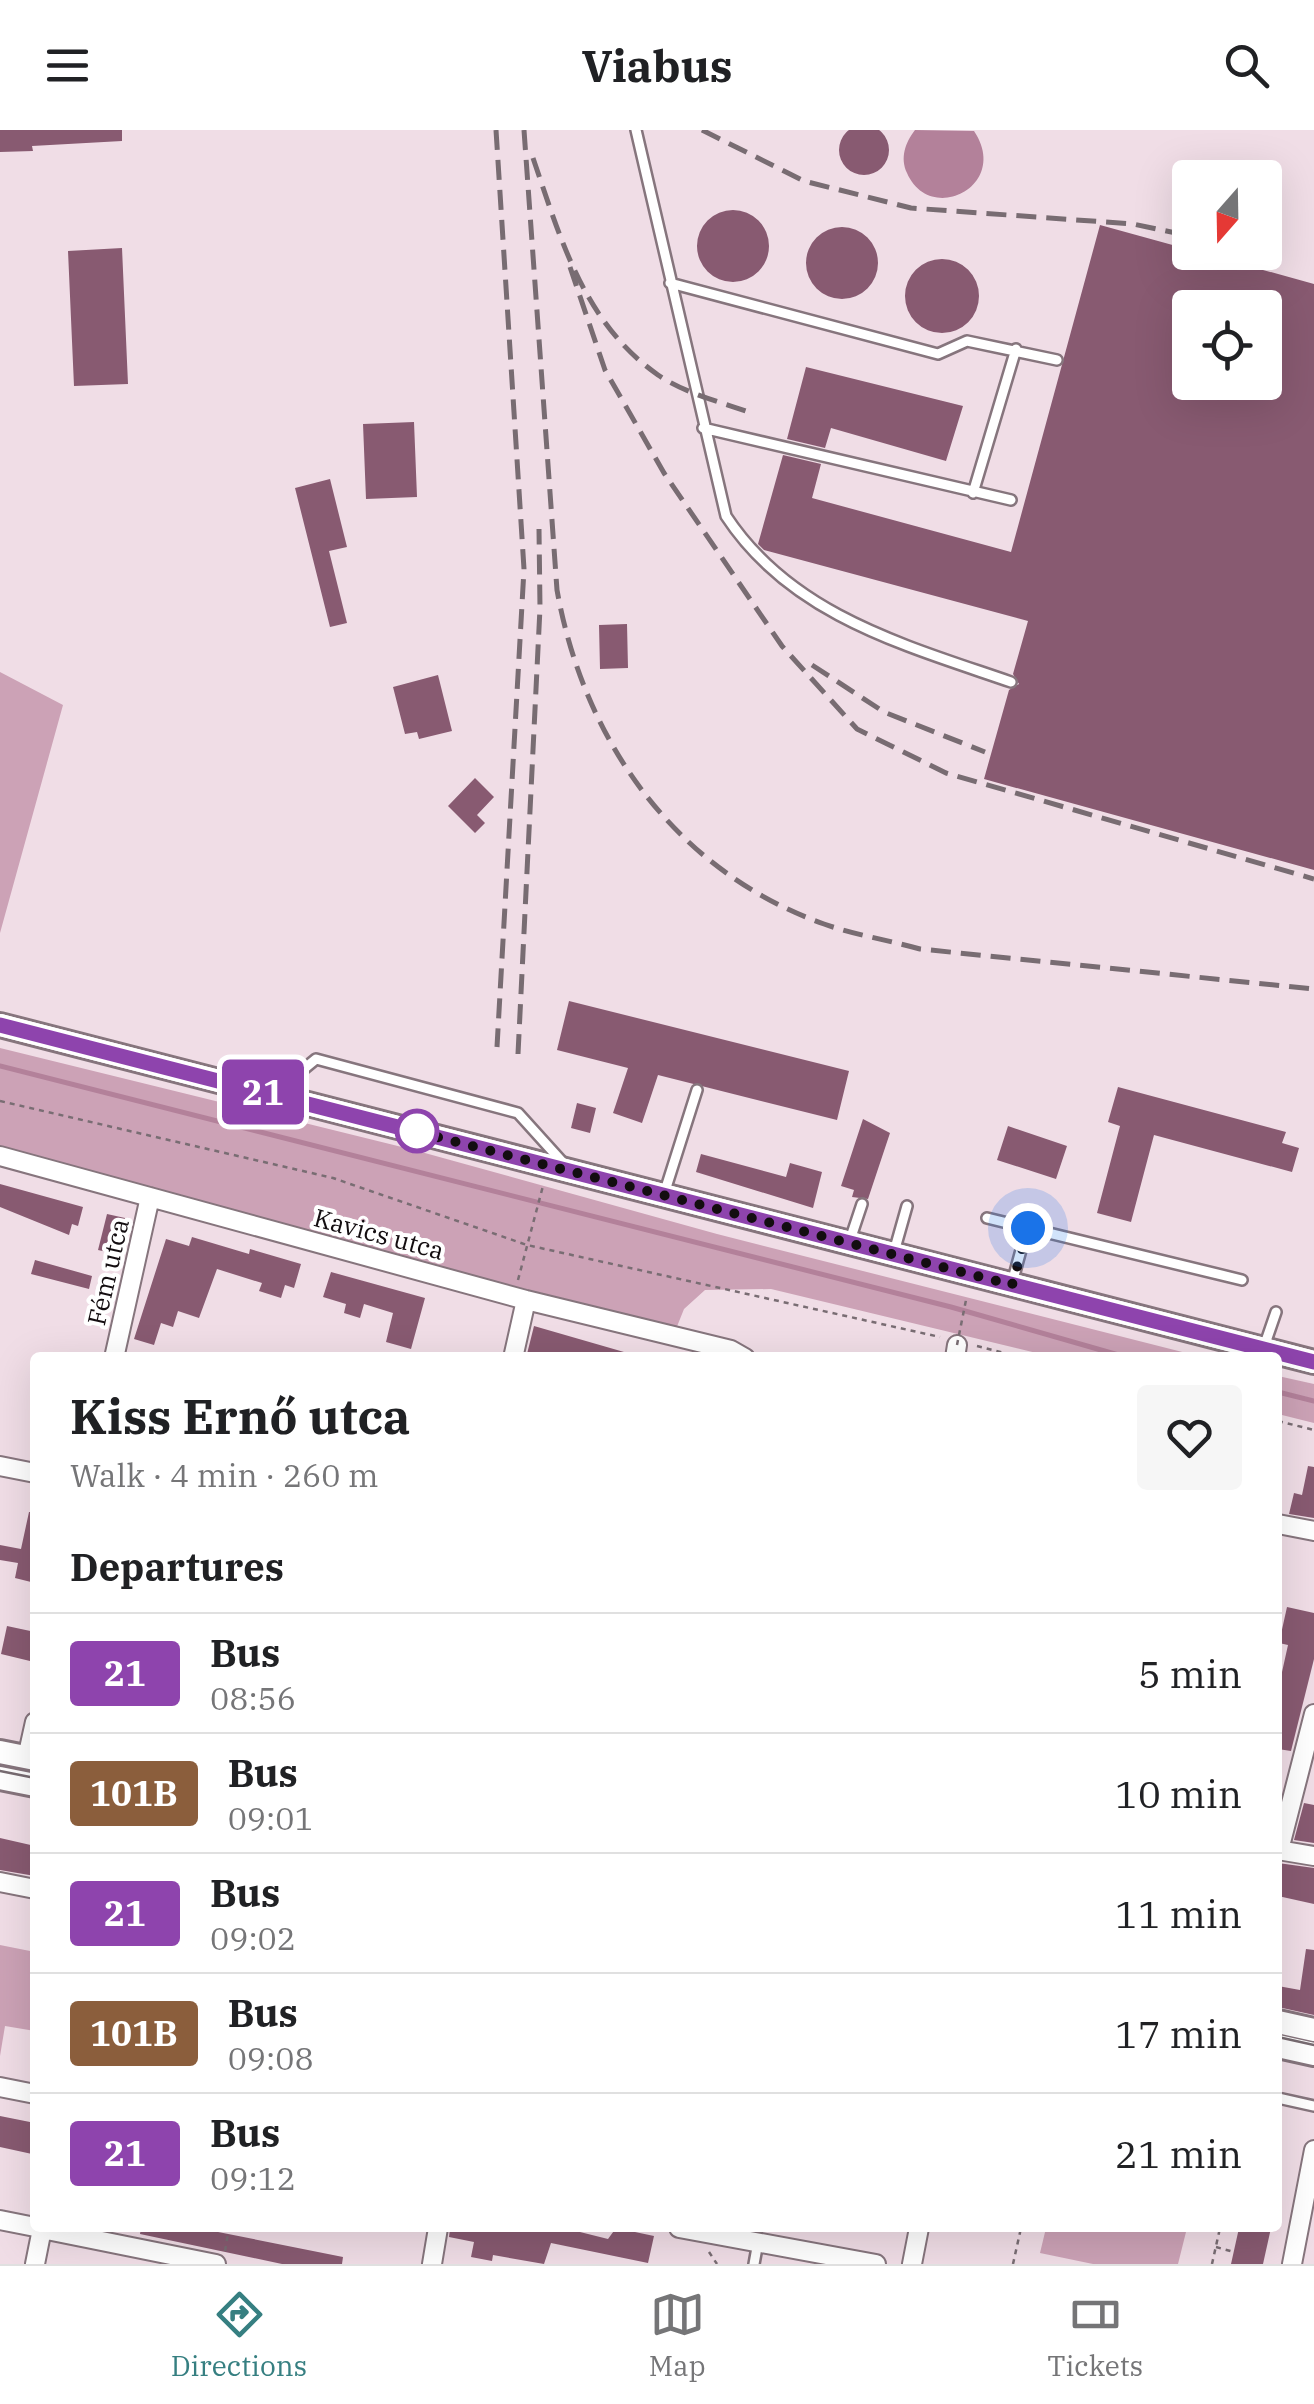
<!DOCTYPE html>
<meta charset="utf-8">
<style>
body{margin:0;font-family:"IBM Plex Serif",serif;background:#f6f6f6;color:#202124;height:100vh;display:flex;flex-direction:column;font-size:38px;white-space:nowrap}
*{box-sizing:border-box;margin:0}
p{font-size:32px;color:#757577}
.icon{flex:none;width:55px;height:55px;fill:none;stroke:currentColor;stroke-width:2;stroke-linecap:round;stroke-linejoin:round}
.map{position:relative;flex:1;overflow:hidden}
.side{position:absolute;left:30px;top:1222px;width:1252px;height:880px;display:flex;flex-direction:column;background:#fff;border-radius:10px;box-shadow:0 10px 40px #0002}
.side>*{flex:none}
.badge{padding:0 20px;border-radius:8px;font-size:35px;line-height:65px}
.needle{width:65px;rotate:200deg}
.tools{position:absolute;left:1172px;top:30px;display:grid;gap:20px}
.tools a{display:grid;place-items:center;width:110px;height:110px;border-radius:10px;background:#fff;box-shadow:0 10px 40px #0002;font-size:50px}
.you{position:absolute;width:50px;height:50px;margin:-25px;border:8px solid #fff;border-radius:50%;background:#1a73e8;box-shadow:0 0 0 15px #1a73e833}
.map>.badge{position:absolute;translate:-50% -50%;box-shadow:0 0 0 5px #fff}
h2{padding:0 40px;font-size:38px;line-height:90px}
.round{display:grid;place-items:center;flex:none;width:105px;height:105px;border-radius:10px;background:#f6f6f6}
.head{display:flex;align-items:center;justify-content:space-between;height:170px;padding:0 40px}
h1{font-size:48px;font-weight:800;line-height:75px}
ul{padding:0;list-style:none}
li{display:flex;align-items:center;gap:30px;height:120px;padding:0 40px;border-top:2px solid #e0e0e0}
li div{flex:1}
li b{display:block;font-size:38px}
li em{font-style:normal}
li .badge{min-width:110px;font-weight:700;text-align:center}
header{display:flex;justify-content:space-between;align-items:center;height:130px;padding:0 40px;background:#fff;font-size:45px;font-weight:800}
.dock{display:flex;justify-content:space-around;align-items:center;height:140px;border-top:2px solid #e0e0e0;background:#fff;font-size:28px;color:#757577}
.dock a{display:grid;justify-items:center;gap:5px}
.dock .selected{color:#367f81}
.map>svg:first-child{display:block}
</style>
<header><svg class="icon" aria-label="menu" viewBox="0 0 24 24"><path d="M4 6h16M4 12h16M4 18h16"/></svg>Viabus<svg class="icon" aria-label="search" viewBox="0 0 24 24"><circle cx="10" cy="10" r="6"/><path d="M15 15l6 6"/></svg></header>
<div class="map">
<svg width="1314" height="2134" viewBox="0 0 1314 2134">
<rect width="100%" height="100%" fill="#f0dde6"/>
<!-- green -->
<path fill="#cca2b6" d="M0,542L63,575L0,803Z
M0,918L414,1020L717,1104L1202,1227H1053L771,1159L705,1160L684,1179L676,1199L0,1020Z
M1278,1246L1314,1254V1293L1278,1284Z
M0,1815L35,1822V1901L5,1896L0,1926Z
M1046,2098H1187L1178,2134H1093L1040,2123Z"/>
<!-- water -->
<path fill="#b3819a" d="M915,0L974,1C1011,56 930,96 907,43C900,28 905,13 915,0Z"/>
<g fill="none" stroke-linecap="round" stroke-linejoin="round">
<!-- stream -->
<path stroke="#b3819a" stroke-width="5" d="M0,936L951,1177L1129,1228
M1278,1262L1314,1271"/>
</g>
<!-- building -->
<path fill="#885a71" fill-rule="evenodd" d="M839 20a25 25 0 1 1 50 0a25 25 0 1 1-50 0Z
M0,0H122V11L32,16L33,21L0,22Z
M697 116a36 36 0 1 1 72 0a36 36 0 1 1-72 0Z
M1100,95L1314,154V740L984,649L1009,560L1019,554L1013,544L1028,491L764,420L758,414L783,325L821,334L812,368L1011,422ZM1190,178H1265V252H1190Z
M806 133a36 36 0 1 1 72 0a36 36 0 1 1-72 0Z
M122,118L128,254L74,256L68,121Z
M905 166a37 37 0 1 1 74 0a37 37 0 1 1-74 0Z
M806,237L963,276L946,331L831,298L825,318L787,309Z
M414,292L417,367L366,369L363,294Z
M330,349L347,417L329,421L347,493L330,497L295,358Z
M627,494L628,538L600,539L599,495Z
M438,545L452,601L419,609L417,602L405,604L393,557Z
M475,648L494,667L477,685L485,693L475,703L448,676Z
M569,871L849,941L837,990L658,945L642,993L613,983L628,938L557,920Z
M1118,957L1286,1002L1282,1013L1299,1018L1292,1042L1154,1005L1131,1092L1097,1083L1120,996L1108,992Z
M577,973L596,978L590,1003L571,998Z
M863,989L890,1003L868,1069L852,1067L854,1060L841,1056Z
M1008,996L1067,1016L1056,1049L997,1030Z
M701,1024L786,1047L790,1033L822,1042L813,1078L696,1042Z
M0,1054L83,1077L78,1096L72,1094L69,1105L0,1077Z
M107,1084L125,1088L116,1124L98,1120Z
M192,1107L249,1124L250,1119L301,1134L294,1158L285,1155L281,1168L259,1161L262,1153L217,1139L199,1188L178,1181L173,1197L161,1193L154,1215L134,1209L166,1109L189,1116Z
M35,1130L92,1146L89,1159L31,1144Z
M331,1142L425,1168L411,1219L386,1212L393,1183L364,1174L360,1188L344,1183L346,1174L323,1167Z
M534,1196L624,1222V1228H526Z
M1308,1336L1314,1337V1388L1289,1384L1294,1363L1302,1365Z
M29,1382H35V1453L15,1448L18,1433L0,1430V1415L21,1419Z
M1287,1477L1314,1483V1529L1291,1621L1278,1619V1560L1288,1515L1279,1513Z
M7,1496L35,1502L30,1531L1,1524Z
M1304,1673L1314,1675V1713L1294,1710Z
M0,1708L35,1716V1746L0,1740Z
M1278,1733L1314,1738V1774L1278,1766Z
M1306,1819L1314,1820V1885L1278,1877V1856L1300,1860Z
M0,1986L35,1993L32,2024L0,2017Z
M141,2098H198L343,2127L342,2134H282L140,2104Z
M450,2098H581L580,2102L608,2109L616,2098L654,2106L648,2133L551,2113L544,2134L493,2125L492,2131L471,2127L474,2112L449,2107Z
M1239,2098H1271L1263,2134H1231Z"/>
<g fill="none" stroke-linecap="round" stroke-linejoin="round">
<defs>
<path id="service" d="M636,0L726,386C791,485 904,515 1011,552
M670,153L938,224L967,211L1057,230
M703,298L1011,370
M973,363L1016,219
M277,961L316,929L518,983L565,1035
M664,1064L697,960
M987,1088L1242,1150
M850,1110L862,1074
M894,1122L907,1076
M1012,1153L1027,1098
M1264,1217L1276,1182
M1278,1968L1314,1976
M754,2134L758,2112"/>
<path id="minor" d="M0,1026L526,1170L731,1220L745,1228
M114,1228L150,1067
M513,1228L526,1170
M955,1228L957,1215
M0,1336L35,1343
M1278,1394L1314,1401
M27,1628L35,1592
M1278,1720L1314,1726
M1279,1720L1314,1584
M0,1752L35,1759
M0,1957L35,1964
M0,2090L35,2097
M37,2098L216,2134
M679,2098L876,2134
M35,2134L42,2099
M432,2134L438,2098
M912,2134L919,2098
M1292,2134L1314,2020"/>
<path id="tertiary" d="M0,895L1314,1232
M0,1622L35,1629
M0,1648L35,1655
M1278,1892L1314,1900
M1278,1916L1314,1924"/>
</defs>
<!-- service casing -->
<use href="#service" stroke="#86757d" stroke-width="14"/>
<!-- minor casing -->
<use href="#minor" stroke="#86757d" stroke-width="22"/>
<!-- tertiary casing -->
<use href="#tertiary" stroke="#86757d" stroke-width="28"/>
<!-- path -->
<path stroke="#796d73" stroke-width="2.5" stroke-dasharray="5 5" stroke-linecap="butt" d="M0,971L333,1048L527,1115L940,1207
M518,1150L543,1056
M977,1216L1024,1228
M1278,1291L1314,1300
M1216,2117L1234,2122
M225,2121L229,2098
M709,2122L717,2134
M1013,2134L1021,2098
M1212,2134L1220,2098"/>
<!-- service -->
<use href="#service" stroke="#fff" stroke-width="9"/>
<!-- minor -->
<use href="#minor" stroke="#fff" stroke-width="18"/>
<!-- tertiary -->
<use href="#tertiary" stroke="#fff" stroke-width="22"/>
<!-- tram -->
<path stroke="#786c72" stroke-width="2.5" d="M0,1641L35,1648
M1278,1907L1314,1915"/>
<!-- rail -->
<path stroke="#786c72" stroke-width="5" stroke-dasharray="20 10" stroke-linecap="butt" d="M496,0L524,439L497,917
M524,0L557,460C584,611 675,741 824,794C855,805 888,810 920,819L1314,859
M702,0L804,51L911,78L1133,94L1190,106
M533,28C561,110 584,193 658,245C686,264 721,272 752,283
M570,137L605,240L664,343L782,516L857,599L946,643L1314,749
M812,535L884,582L985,622
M518,924L540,478L539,399"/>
<!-- path-bridge -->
<path stroke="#796d73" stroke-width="2.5" stroke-dasharray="5 5" stroke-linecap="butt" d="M957,1215L966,1170"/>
</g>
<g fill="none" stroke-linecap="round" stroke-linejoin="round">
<defs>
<path id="line" d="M0,895L1314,1232"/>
</defs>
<!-- line casing -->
<use href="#line" stroke="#fff" stroke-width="22"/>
<!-- line -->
<use href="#line" stroke="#8e44ad" stroke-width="15"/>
<!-- walk -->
<path stroke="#130d10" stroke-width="10" stroke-dasharray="0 18" d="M417,1001L410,1000L1012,1155L1028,1098"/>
</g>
<!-- markers -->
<circle fill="#fff" stroke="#8e44ad" stroke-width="5" cx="417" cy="1001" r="20"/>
<g text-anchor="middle" stroke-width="8" stroke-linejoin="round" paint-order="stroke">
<!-- street labels -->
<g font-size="25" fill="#130d10" stroke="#fff">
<text transform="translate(379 1104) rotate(15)" y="9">Kavics utca</text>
<text transform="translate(108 1142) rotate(-77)" y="9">Fém utca</text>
</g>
</g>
</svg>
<div class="tools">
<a><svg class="needle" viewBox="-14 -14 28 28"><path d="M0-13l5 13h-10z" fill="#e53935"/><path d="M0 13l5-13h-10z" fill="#757577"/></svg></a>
<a><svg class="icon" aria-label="locate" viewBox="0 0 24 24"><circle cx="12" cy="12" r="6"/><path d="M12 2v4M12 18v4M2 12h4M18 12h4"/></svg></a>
</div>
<div class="you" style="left:1028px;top:1098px"></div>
<b class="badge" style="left:263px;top:962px;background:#8e44ad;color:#fff">21</b>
<section class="side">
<div class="head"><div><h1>Kiss Ernő utca</h1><p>Walk · 4 min · 260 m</p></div><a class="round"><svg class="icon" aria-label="heart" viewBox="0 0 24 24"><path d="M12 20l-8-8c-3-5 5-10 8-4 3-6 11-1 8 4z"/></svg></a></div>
<h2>Departures</h2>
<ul>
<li><span class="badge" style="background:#8e44ad;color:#fff">21</span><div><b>Bus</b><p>08:56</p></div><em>5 min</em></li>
<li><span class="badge" style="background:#8b5e3c;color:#fff">101B</span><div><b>Bus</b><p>09:01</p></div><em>10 min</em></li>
<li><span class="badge" style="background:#8e44ad;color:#fff">21</span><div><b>Bus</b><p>09:02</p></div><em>11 min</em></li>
<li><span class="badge" style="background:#8b5e3c;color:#fff">101B</span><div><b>Bus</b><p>09:08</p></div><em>17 min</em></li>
<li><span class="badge" style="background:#8e44ad;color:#fff">21</span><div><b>Bus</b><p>09:12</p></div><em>21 min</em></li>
</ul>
</section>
</div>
<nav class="dock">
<a class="selected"><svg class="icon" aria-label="directions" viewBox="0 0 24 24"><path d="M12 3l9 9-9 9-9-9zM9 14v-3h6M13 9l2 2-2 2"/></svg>Directions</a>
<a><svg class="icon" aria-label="map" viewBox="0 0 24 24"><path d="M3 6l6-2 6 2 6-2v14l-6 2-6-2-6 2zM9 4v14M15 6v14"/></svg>Map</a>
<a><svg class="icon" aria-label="tickets" viewBox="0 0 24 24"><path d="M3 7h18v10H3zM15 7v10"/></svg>Tickets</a>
</nav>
